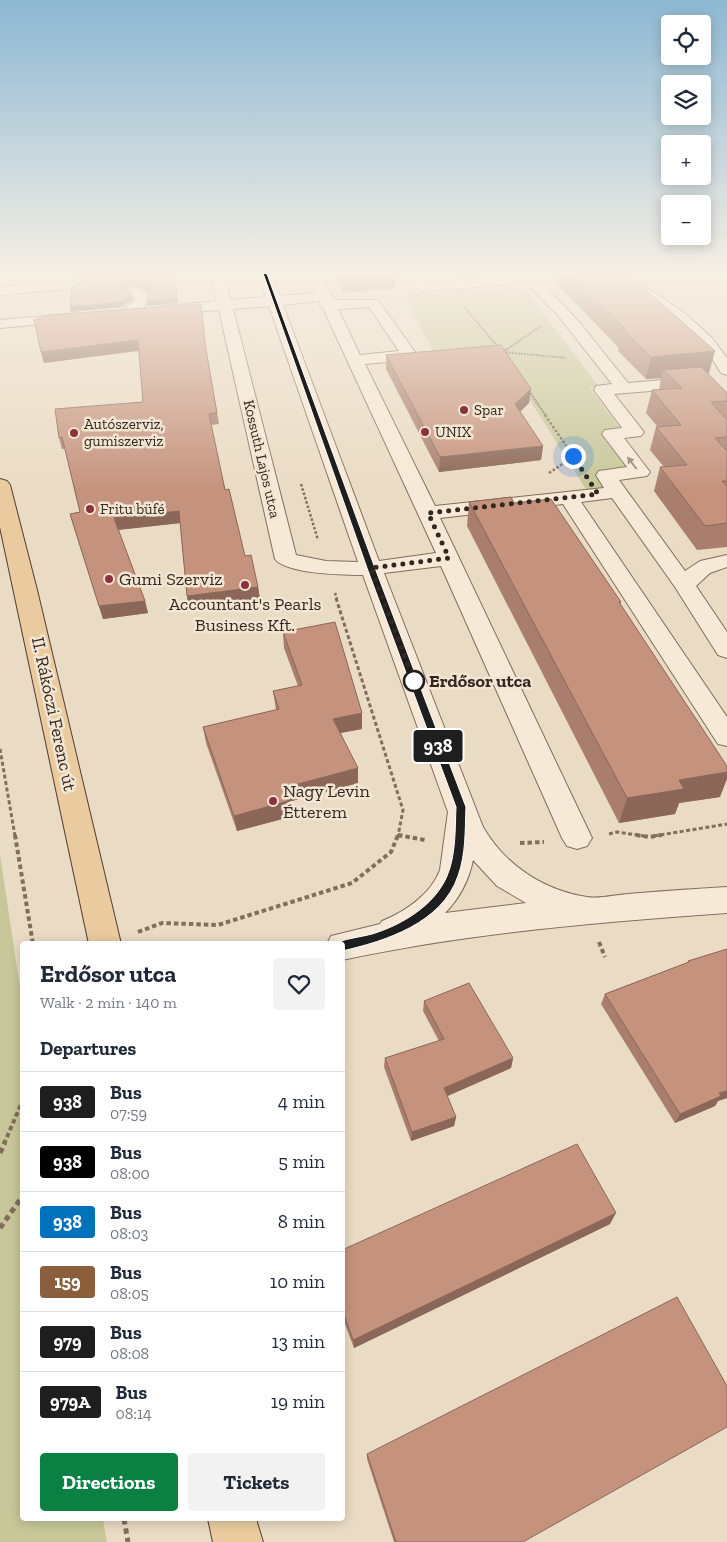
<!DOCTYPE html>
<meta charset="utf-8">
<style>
body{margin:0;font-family:"Zilla Slab",serif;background:#f2f2f3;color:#1f2937;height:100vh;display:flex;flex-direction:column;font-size:19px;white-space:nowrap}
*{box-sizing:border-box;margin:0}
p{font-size:16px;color:#747a83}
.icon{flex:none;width:28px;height:28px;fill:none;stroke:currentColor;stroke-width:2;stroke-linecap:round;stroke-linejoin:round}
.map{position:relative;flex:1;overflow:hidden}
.details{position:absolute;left:20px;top:941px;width:325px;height:580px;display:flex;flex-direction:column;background:#fff;border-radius:5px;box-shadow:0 2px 12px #0003}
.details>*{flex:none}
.badge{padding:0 10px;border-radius:4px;font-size:18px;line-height:32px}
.fabs{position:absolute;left:661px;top:15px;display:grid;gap:10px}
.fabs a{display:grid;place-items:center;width:50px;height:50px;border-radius:5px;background:#fff;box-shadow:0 2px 12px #0003;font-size:25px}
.you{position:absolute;width:25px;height:25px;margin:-12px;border:4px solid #fff;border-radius:50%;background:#1a73e8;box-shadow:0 0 0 8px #1a73e833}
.map>.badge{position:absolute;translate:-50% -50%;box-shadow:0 0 0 2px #fff}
h2{padding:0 20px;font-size:19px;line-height:45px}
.round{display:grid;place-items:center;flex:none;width:52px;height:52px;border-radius:5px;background:#f2f2f3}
.summary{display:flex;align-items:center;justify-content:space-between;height:85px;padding:0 20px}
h1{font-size:24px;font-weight:800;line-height:38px}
.button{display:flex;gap:10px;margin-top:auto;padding:10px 20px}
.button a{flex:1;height:58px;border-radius:5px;background:#0b8043;color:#fff;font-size:20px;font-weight:800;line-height:58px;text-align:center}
.button a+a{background:#f2f2f3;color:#1f2937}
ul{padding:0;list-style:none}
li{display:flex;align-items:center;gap:15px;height:60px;padding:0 20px;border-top:1px solid #e0e1e3}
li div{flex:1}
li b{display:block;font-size:19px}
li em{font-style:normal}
li .badge{min-width:55px;font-weight:700;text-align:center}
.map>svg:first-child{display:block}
</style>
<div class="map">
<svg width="727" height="1542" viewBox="0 0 727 1542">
<rect width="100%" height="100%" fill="#eadbc4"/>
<!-- green -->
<path fill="#c7c799" d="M523,287L599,387L590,388L621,430L631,469L598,472L609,489L587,491L501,354L436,357L404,294Z
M0,855L22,1001V1519H103L107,1542H0Z"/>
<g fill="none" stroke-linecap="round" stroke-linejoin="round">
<defs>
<path id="minor" d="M209,274H223L231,300L266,297L258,274H272L280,296L316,293L308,274H321L334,300H378L417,355L415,358L409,360L365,364L435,506L604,488L596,475L599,471L627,467L602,434L605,430L622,428L594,390L596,386L612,384L556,313L528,285L525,283L423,291L418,290L410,274H423L427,283L515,276L514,274H604L598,278L541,282L580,323L628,383L698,377L704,379L706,382L704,385L698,387L614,394L644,432L641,436L624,438L650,472L647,476L619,480L685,571L700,561L727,555V567L710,573L696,586L727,632V658L718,655L675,587L612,498L581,502L727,717V746L718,744L563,504L440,518L592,838L587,846L577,849L567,846L562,838L441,566L384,573L483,827C505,865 543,890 587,897C599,899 615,895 628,894C661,891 694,889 727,887V913C598,922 469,933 342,960V944H327L331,936L380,924L382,921C405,912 431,894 440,870L448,812L363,575C344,575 286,574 275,559L219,310L166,314L161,313L159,310L161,307L166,306L217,301ZM320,301V305L323,308L436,553L379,561L283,305ZM269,306L358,562L326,561L296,555L233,309ZM369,307L399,351L360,355L338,309ZM473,860L497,886L526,903L445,913C459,899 469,880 473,860Z
M622,275L657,294L686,314L712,338L727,358V375L721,373L711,357L689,332L662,310L617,282L615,279Z
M73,281L78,282L80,285L78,288L0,295V287Z
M133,287L147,293L149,296C147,309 132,320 119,317L117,314L133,302L135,298L126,291Z
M70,314L75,315L77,318L75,321L0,328V320Z"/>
<path id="major" d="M0,479L7,481L10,485L37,590L121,944H89L0,527Z
M208,1519H256L263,1542H213Z"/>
</defs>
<!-- minor casing -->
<use href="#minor" stroke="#836d5c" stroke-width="2"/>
<!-- major casing -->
<use href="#major" stroke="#513c30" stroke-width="2"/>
<!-- path-far4 -->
<path stroke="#836d5c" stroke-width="2" stroke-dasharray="2 1" stroke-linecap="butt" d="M465,308L498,347
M503,352L566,358
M503,352L541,326
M529,391L546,416"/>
<!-- path-far3 -->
<path stroke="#836d5c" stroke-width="2.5" stroke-dasharray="2.5 2" stroke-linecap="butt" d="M545,415L580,466
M549,473L573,457
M301,484L318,540
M335,593L337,599"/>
<!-- path-far2 -->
<path stroke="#836d5c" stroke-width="3" stroke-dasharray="4 2.5" stroke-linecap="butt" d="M336,598L403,810L398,836
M0,749L15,836
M609,834L617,832L644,836
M398,835L404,836
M654,836L727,824"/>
<!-- path-far1 -->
<path stroke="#836d5c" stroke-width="4" stroke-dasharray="4.5 3" stroke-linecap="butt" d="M15,835L33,944
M398,835L425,840
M636,835L649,837L662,835
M520,843L544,842
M138,932L162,923L218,925L352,883L391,852L398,835
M599,942L605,957
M4,1144L22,1102"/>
<!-- path -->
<path stroke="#836d5c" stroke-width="5" stroke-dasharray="5.5 4" stroke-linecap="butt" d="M0,1153L5,1142
M0,1228L22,1197
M124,1519L128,1542"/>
<!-- minor -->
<use href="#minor" fill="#f6e9d7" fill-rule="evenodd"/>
<!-- major -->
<use href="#major" fill="#eacb9f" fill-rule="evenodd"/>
</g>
<!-- wall -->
<path fill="#a97e6c" d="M73,274H174L178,303L147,306L149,294V292L132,285L127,289L133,299L121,307L71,312L77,285L80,282V281L74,279Z
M335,274H395V289L343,293Z
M557,274H628L709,373H708L727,393V547L697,550L654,491L660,467H664L650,450L656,427L657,426L646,413L652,390H659L661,378L646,379L618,351L619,348L556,283Z
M34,320L207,353L219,424L211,425L225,490L245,556L258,587L260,599L189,608L187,596L180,523L118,530L145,601L148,613L103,619L70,514L80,512L65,449H62L59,438L143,402L139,351L44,363Z
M386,355L531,389L529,403L520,412L543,446L541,460L439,472L386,369Z
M469,502L514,503L621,602L620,605L720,797L679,803L675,814L619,823L467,526Z
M283,632L362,729L341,733L358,783L288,802L290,817L237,831L206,743L203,727L276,710L273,691L298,686L284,648Z
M727,949V1098L718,1101L715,1106L675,1123L601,1004L605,994L687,963L688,961Z
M424,1001L513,1058L511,1068L447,1096L456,1117L454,1126L411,1141L384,1067L385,1058L439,1041L423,1011Z
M610,1224L354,1348L342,1316V1250Z
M367,1454L523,1542H394L367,1459Z"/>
<!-- shaded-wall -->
<path fill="#8a6758" d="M174,274L178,303L147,306L146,301Z
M131,281L132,285L124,291L123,286Z
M132,294L133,299L121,307L71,312L70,307Z
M138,340L140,350L44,363L41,352Z
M715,351L709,373L671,377L663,370L661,378L646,379L651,357Z
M531,389L529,403L513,418L515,404Z
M543,446L541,460L439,472L440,457Z
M179,511L181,523L117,530L114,518Z
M258,587L260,599L189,608L187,596Z
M145,601L148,613L103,619L99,606Z
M362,713V729L334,734L333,719Z
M358,768V783L288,802L290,817L237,831L234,816L283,788Z
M727,772V779L720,797L679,803L675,814L619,823L627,798L679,780Z
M513,1058L511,1068L443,1098L444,1088Z
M727,1091V1098L718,1101L715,1106L675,1123L680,1114L719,1093Z
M456,1117L454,1126L411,1141L412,1132Z
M616,1213L610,1224L354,1348L353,1340Z"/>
<!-- building -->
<path fill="#c5937d" stroke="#8a6758" d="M174,274L177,298L146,301L150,292L148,287L131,281L123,286L132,294L120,302L70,307L72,286L77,285L81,281L79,276L73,274Z
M570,274H628L715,351L651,357L622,329H625Z
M201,304L206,350L217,413L209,414L225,490L229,489L245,556L251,555L258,587L187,596L179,511L114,518L145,601L99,606L70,514L80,512L62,437L59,438L55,409L143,402L138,340L41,352L34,320L49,315Z
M501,345L531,389L515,404L543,446L440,457L386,355Z
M701,367L727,393V401L711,402L727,420V437L715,438L727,451V481H722L727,486V523L705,526L660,467L687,465L656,427L681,425L652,390L682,388L663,370Z
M511,497L514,503L551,499L621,602H619L727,766V772L679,780L684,789L627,798L469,502Z
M335,622L362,713L333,719L358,768L283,788L288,801L234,816L203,727L279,709L273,691L302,685L283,632Z
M727,949V1091L719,1093L721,1096L680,1114L605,994L689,962L688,961Z
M469,983L513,1058L444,1088L456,1117L412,1132L385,1058L444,1039L424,1001Z
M577,1144L616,1213L353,1340L342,1309V1250Z
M677,1297L727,1386V1427L523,1542H396L367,1454Z"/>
<!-- one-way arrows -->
<defs><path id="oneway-solid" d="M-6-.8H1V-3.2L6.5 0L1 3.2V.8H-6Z" transform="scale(1.25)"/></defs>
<use fill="#95887b" href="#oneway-solid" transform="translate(632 463) rotate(-127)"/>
<!-- sky -->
<linearGradient id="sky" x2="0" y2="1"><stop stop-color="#8db8d3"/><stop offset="0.56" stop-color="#f6efe4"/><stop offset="1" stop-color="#f6efe4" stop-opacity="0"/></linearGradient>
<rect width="727" height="490" fill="url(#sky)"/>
<!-- line -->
<path fill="#1e1e1e" stroke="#fff" d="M263,273L267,274L375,568L466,807C465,830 466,854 458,876C442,923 386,941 342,951L338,949L337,946L338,942C349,938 361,937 372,934C402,925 435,905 447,876C456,855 455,829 456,807L367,568Z"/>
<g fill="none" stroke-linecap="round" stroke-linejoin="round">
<!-- walk -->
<path stroke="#34271f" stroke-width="5" stroke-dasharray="0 9" d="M414,681L371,568L449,558L428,513L598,494L573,456"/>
</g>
<!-- markers -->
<g fill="#8d313c" stroke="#f2e6d3" stroke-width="2">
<circle cx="464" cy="410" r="5"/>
<circle cx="425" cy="432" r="5"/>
<circle cx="74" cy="433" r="5"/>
<circle cx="90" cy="509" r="5"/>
<circle cx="109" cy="579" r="5"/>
<circle cx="245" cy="585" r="5"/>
<circle cx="273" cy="801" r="5"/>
</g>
<circle fill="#fff" stroke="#1e1e1e" stroke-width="2.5" cx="414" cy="681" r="10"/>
<g text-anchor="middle" stroke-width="5" stroke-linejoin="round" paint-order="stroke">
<!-- far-poi labels -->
<g font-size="15" fill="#34271f" stroke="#f2e6d3" text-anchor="start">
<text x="474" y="415">Spar</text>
<text x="84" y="429">Autószerviz,<tspan x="84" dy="17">gumiszerviz</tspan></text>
<text x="435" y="437">UNIX</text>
<text x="100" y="514">Fritu büfé</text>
</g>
<!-- far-street labels -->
<g font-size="15" fill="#34271f" stroke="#f2e6d3">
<text transform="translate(262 459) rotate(77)" y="5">Kossuth Lajos utca</text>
</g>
<!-- poi labels -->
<g font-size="18" fill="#34271f" stroke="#f2e6d3" text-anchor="start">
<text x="119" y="585">Gumi Szerviz</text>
<text x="245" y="610" text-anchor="middle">Accountant's Pearls<tspan x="245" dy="21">Business Kft.</tspan></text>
<text x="283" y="797">Nagy Levin<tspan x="283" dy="21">Étterem</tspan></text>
</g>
<!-- stop labels -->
<g font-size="18" font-weight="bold" fill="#34271f" stroke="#f2e6d3" text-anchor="start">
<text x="429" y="687">Erdősor utca</text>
</g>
<!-- street labels -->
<g font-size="18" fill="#34271f" stroke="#f2e6d3">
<text transform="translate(54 714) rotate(78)" y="6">II. Rákóczi Ferenc út</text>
</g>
</g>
</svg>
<div class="fabs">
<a><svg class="icon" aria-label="locate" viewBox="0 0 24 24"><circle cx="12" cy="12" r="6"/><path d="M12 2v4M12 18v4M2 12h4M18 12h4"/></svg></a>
<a><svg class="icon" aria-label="layers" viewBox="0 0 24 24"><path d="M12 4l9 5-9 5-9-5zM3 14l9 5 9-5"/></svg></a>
<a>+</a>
<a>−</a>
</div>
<div class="you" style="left:573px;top:456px"></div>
<b class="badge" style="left:438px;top:746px;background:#1e1e1e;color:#fff">938</b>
<section class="details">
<div class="summary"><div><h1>Erdősor utca</h1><p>Walk · 2 min · 140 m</p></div><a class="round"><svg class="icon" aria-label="heart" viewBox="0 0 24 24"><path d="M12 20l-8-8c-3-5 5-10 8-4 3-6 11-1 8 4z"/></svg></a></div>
<h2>Departures</h2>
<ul>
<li><span class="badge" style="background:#1e1e1e;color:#fff">938</span><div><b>Bus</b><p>07:59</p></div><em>4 min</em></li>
<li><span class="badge" style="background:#000;color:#fff">938</span><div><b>Bus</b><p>08:00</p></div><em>5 min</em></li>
<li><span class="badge" style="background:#0072bc;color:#fff">938</span><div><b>Bus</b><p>08:03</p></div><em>8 min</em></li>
<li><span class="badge" style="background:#8b5e3c;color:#fff">159</span><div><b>Bus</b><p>08:05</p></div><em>10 min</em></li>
<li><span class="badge" style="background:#1e1e1e;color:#fff">979</span><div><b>Bus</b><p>08:08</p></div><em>13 min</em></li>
<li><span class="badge" style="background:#1e1e1e;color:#fff">979A</span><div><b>Bus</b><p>08:14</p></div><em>19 min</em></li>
</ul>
<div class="button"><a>Directions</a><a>Tickets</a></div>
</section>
</div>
